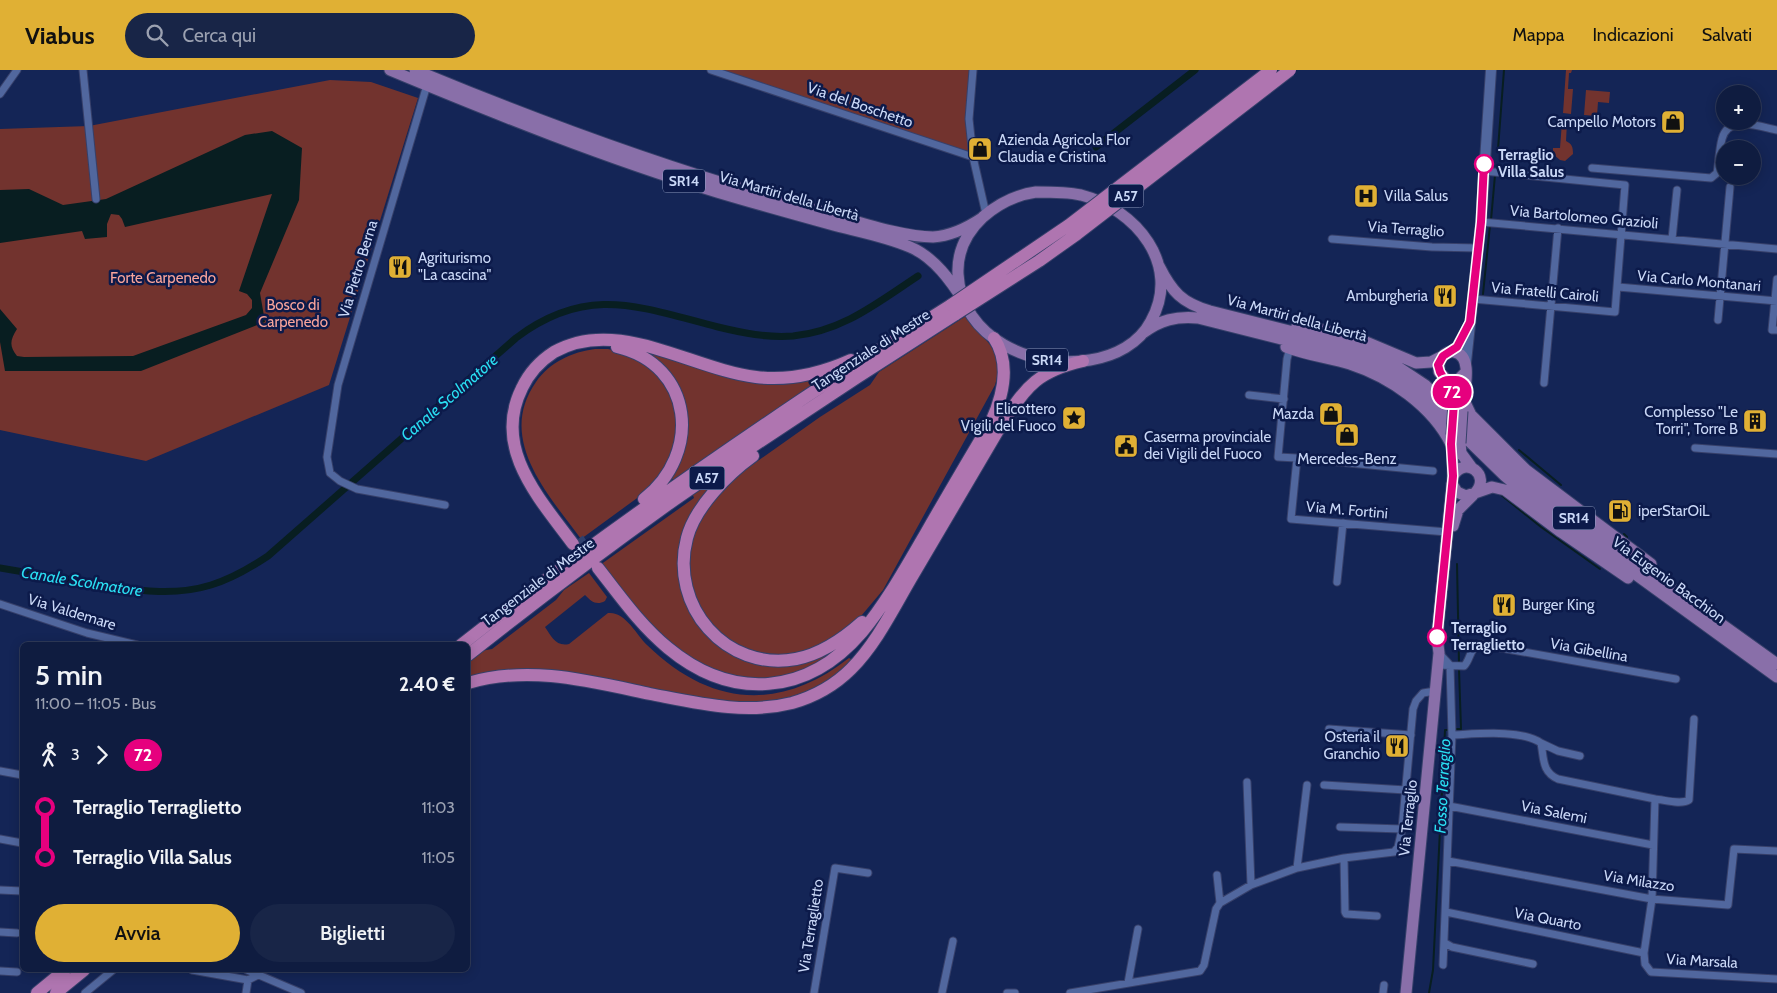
<!DOCTYPE html>
<html lang="it">
<meta charset="utf-8">
<style>
body{margin:0;font-family:Cabin,sans-serif;background:#182547;color:#f1f3f6;height:100vh;display:flex;flex-direction:column;font-size:19px;white-space:nowrap}
*{box-sizing:border-box;margin:0}
p{font-size:16px;color:#9ba1b1}
.icon{flex:none;width:28px;height:28px;fill:none;stroke:currentColor;stroke-width:2;stroke-linecap:round;stroke-linejoin:round}
.map{position:relative;flex:1;overflow:hidden}
.drawer{position:absolute;left:20px;top:572px;width:450px;height:330px;display:flex;flex-direction:column;background:#0f1c40;border-radius:8px;box-shadow:0 2px 12px #0003,0 0 0 1px #2f3a59}
.drawer>*{flex:none}
.badge{padding:0 10px;border-radius:16px;font-size:18px;line-height:32px}
.buttons{position:absolute;left:1716px;top:15px;display:grid;gap:10px}
.buttons a{display:grid;place-items:center;width:45px;height:45px;border-radius:50%;background:#0f1c40;box-shadow:0 2px 12px #0003,0 0 0 1px #2f3a59;font-size:25px}
.map>.badge{position:absolute;translate:-50% -50%;box-shadow:0 0 0 2px #fff}
.legs{display:flex;align-items:center;gap:8px;height:55px;padding:0 15px;font-size:16px}
.legs p{margin-inline-start:auto}
.headline{display:flex;align-items:center;justify-content:space-between;height:85px;padding:0 15px}
h1{font-size:28px;font-weight:600;line-height:38px}
.action{display:flex;gap:10px;margin-top:auto;padding:10px 15px}
.action a{flex:1;height:58px;border-radius:30px;background:#e0b034;color:#111;font-size:20px;font-weight:600;line-height:58px;text-align:center}
.action a+a{background:#182547;color:#f1f3f6}
ul{padding:0 15px;list-style:none}
li{display:flex;align-items:center;gap:18px;height:50px;font-size:19px}
li i{display:grid;place-items:center;width:8px;height:100%;margin:0 6px;background:currentColor}
li i::after{content:'';width:12px;height:12px;margin:-6px;border:4px solid;border-radius:50%;background:#0f1c40}
li p{margin-inline-start:auto}
li:first-child i{background:linear-gradient(#0000 50%,currentColor 0)}
li:last-child i{background:linear-gradient(currentColor 50%,#0000 0)}
header{display:flex;align-items:center;gap:30px;box-sizing:border-box;height:70px;padding:0 25px;background:#e0b034;color:#111}
header strong{font-size:24px}
nav{display:flex;gap:28px;margin-inline-start:auto;font-size:18px}
.search{width:350px;height:45px;background:#182547;display:flex;align-items:center;gap:12px;box-sizing:border-box;padding:0 18px;border-radius:28px;color:#9ba1b1;font-size:19px}
.map>svg:first-child{display:block}
</style>
<header>
<strong>Viabus</strong>
<div class="search"><svg class="icon" aria-label="search" viewBox="0 0 24 24"><circle cx="10" cy="10" r="6"/><path d="M15 15l6 6"/></svg>Cerca qui</div>
<nav><a>Mappa</a><a>Indicazioni</a><a>Salvati</a></nav>
</header>
<div class="map">
<svg width="1777" height="923" viewBox="0 0 1777 923">
<rect width="100%" height="100%" fill="#142556"/>
<!-- green -->
<path fill="#72332e" d="M719,0H970L967,50L969,84Z
M1566,0H1572L1571,3H1569L1568,19H1573L1571,44L1563,43Z
M330,10L371,12L418,28L329,315L146,391L0,360V59L89,56Z
M1586,20L1610,22L1609,33L1598,32L1597,46L1584,45Z
M1562,52H1567L1566,71C1572,74 1573,77 1573,84L1565,91L1560,90L1553,84V78H1560Z
M966,246C983,271 1006,279 995,315L883,520L856,552L826,576L783,588L727,574L692,531L687,476L708,434L748,394L752,395L820,347L870,315L879,302Z
M594,271C655,269 709,306 769,310C788,311 806,307 825,302L827,305L673,410L670,406C684,380 690,354 679,326C652,253 548,256 520,328C516,338 514,349 515,361C517,387 530,408 544,430C492,370 509,283 594,271Z
M595,279H608L628,284L657,303L675,335V379L655,415L581,469C548,424 496,369 536,312C550,292 572,282 595,279Z
M713,411L715,414L695,442L684,524L741,587L835,580L822,590L805,600L763,611L714,602L664,571L600,495L694,428L693,425Z
M589,503L607,527L605,531C596,536 591,531 585,525L545,557C551,566 556,577 569,574L608,543C625,541 636,564 647,575C711,637 780,642 849,588L853,590L828,612L794,628L746,635L585,607L468,610V592L481,581L492,579L556,530L564,520Z"/>
<!-- water -->
<path fill="#081e21" d="M272,61L302,78L299,130L260,223L265,252L141,301H5L0,272V239L17,259C10,270 9,276 17,286L24,287L133,286L246,245L252,238V230L247,224L239,221L272,124L125,157L122,149L119,145L111,144L107,154V167L85,169L82,161L0,173V120L29,119L63,135L106,129L245,65Z"/>
<g fill="none" stroke-linecap="round" stroke-linejoin="round">
<!-- stream -->
<path stroke="#081e21" stroke-width="2" d="M1498,79L1504,0
M1491,150L1495,105
M1483,224L1490,155
M1519,380L1561,415
M1500,424L1541,457L1600,499
M1624,464L1627,467
M1457,494L1459,594
M1454,659H1461L1459,599
M1429,923L1433,900L1445,660H1449"/>
<!-- canal -->
<path stroke="#081e21" stroke-width="7" d="M1096,77L1195,0
M0,498C29,503 58,508 86,512C128,519 169,528 211,515C231,509 250,498 268,486L516,268C588,214 639,237 718,257C743,263 767,268 793,266C843,261 877,233 918,206"/>
<!-- highway-tunnel -->
<path stroke="#2f406e" stroke-width="12" stroke-dasharray="12 6" stroke-linecap="butt" d="M578,469L592,489"/>
<defs>
<path id="street" d="M83,0L96,129
M711,0L973,87
M973,0L969,49L973,87L986,144
M427,15L338,315L327,387L330,403L340,411L357,419L445,435
M0,24L17,0
M1592,98L1711,108L1717,103C1719,92 1719,80 1722,69C1728,44 1761,57 1777,60
M1481,152L1777,179
M1332,169L1432,177L1478,178
M1672,169L1677,120
M1777,209L1772,260H1777
M1618,217L1777,231
M1473,229L1615,242L1625,115L1484,101
M1718,250L1730,117
M1290,278L1287,289L1278,387L1297,388
M1544,313L1558,158
M1249,325L1284,329
M1695,378L1777,384
M1433,401L1297,388L1291,449L1447,462
M1337,512L1343,453
M0,534L87,563L137,575
M1439,583L1450,595L1452,665L1443,895
M1438,595L1464,596C1471,589 1469,579 1479,574L1676,609
M1329,659L1411,665
M1452,665C1476,664 1521,659 1541,673C1544,689 1542,702 1558,709L1655,729L1652,829L1644,883L1645,894L1651,902L1777,909
M1541,673L1558,681L1580,686
M0,701L22,705
M1247,712L1251,815
M1324,715L1406,720
M1655,729C1665,730 1681,735 1689,730L1694,649
M1449,736L1653,775
M1340,757L1402,759
M0,769L22,773
M1344,788L1345,842L1346,844L1377,846
M1448,791L1652,829L1728,835L1734,779L1777,781
M1297,798L1307,715
M1217,805L1220,833
M0,820L22,821
M1446,842L1644,883
M0,862L17,863
M1445,873L1452,877L1533,894
M192,900L248,910L258,905
M247,900L301,923
M0,901L17,902
M1128,913L1138,859
M85,923L113,900
M246,923L248,910
M814,923L835,798L868,803
M942,923L953,871
M1007,923H1015
M1070,923L1200,901L1204,895L1216,839L1220,833L1251,815L1297,798L1344,788L1394,782L1398,777L1402,759L1413,639L1416,631L1423,623L1435,621
M1383,923L1384,915"/>
<path id="secondary" d="M1448,283L1457,277L1468,257
M1466,292L1481,152L1491,0"/>
<path id="primary" d="M390,0C498,45 606,88 717,122C757,134 797,145 837,156C861,162 887,167 910,177C934,187 951,211 965,233
M415,0C547,55 681,104 819,141C851,149 900,167 933,167C951,166 967,158 982,148
M1036,122C1051,122 1067,122 1081,125C1136,139 1182,195 1151,251C1139,274 1115,286 1090,290C1033,300 961,268 958,204C957,181 966,163 983,147C999,133 1015,125 1036,122Z
M1159,196C1172,222 1182,233 1210,241L1357,278L1389,291L1425,315L1511,399L1540,424L1777,594
M1297,256L1320,259L1359,269L1416,293L1431,292L1441,287
M1143,263C1160,250 1176,246 1198,248L1353,287L1390,303L1411,316L1427,330L1505,406L1536,432L1777,607
M1286,277C1307,285 1329,288 1350,294C1390,307 1432,336 1451,374
M1445,308L1453,323L1454,333
M1463,328L1471,345L1526,400L1651,494
M1463,335C1464,321 1474,285 1454,282C1447,281 1442,286 1439,292V302L1447,310H1458L1466,302
M1460,373L1461,383L1472,398
M1453,406C1465,385 1492,405 1475,423
M1452,414L1457,422L1466,426L1492,417L1505,420L1561,462L1628,508
M1453,456L1458,440L1473,425
M1406,923L1439,583L1437,567L1453,406L1452,365"/>
<path id="highway" d="M617,277C694,295 702,384 644,429
M753,386C728,404 695,437 687,468C669,536 726,602 796,589C822,584 843,569 862,552
M573,474C539,428 492,378 522,318C529,303 540,291 554,282C617,246 691,299 756,307C788,311 822,303 851,290
M598,498C620,526 640,555 668,578C732,631 807,626 862,562C887,532 906,497 926,463C947,426 969,389 991,352C1003,326 1011,294 994,268
M461,575C571,488 685,408 801,330C850,297 901,267 951,235
M468,585C535,532 604,480 674,430C767,366 861,304 956,244
M468,613C529,595 589,611 650,624C697,633 745,645 792,633C813,627 835,615 851,599C877,573 894,537 913,505C943,454 973,403 1003,352C1027,315 1039,301 1083,291
M37,923L65,900
M56,923L84,900"/>
</defs>
<!-- street casing -->
<use href="#street" stroke="#37406a" stroke-width="9"/>
<!-- secondary casing -->
<use href="#secondary" stroke="#37406a" stroke-width="12"/>
<!-- primary casing -->
<use href="#primary" stroke="#37406a" stroke-width="13"/>
<!-- highway casing -->
<use href="#highway" stroke="#37406a" stroke-width="14"/>
<!-- street -->
<use href="#street" stroke="#51679e" stroke-width="7"/>
<!-- secondary -->
<use href="#secondary" stroke="#51679e" stroke-width="10"/>
<!-- primary -->
<use href="#primary" stroke="#896fa9" stroke-width="11"/>
<!-- highway -->
<use href="#highway" stroke="#af75b0" stroke-width="12"/>
<defs>
<path id="primary-bridge" d="M1452,365L1454,333
M1460,373L1462,341"/>
<path id="highway-bridge" d="M951,235L1069,155L1271,0
M956,244L1039,191L1077,164L1290,0"/>
</defs>
<!-- primary-bridge casing -->
<use href="#primary-bridge" stroke="#37406a" stroke-width="13" stroke-linecap="butt"/>
<!-- highway-bridge casing -->
<use href="#highway-bridge" stroke="#37406a" stroke-width="14" stroke-linecap="butt"/>
<!-- primary-bridge -->
<use href="#primary-bridge" stroke="#896fa9" stroke-width="11"/>
<!-- highway-bridge -->
<use href="#highway-bridge" stroke="#af75b0" stroke-width="12"/>
</g>
<g fill="none" stroke-linecap="round" stroke-linejoin="round">
<defs>
<path id="line-1" d="M1437,567L1453,406L1451,374L1454,333L1453,324L1440,302L1438,295L1443,286L1457,277L1470,252L1481,152L1484,94"/>
</defs>
<!-- line-1 casing -->
<use href="#line-1" stroke="#fff" stroke-width="11"/>
<!-- line-1 -->
<use href="#line-1" stroke="#e6007e" stroke-width="8"/>
</g>
<!-- icons -->
<defs>
<symbol id="shop-square" viewBox="-11 -11 22 22"><rect x="-9" y="-9" width="18" height="18" rx="4" fill="#e0b034" stroke="#0c1a4a"/><path d="M-5-2.5h2.3a2.7 3.5 0 0 1 5.4 0H5L5.5 6h-11ZM-1.5-2.5h3a1.5 2.3 0 0 0-3 0Z" fill="#111"/></symbol>
<symbol id="hospital-square" viewBox="-11 -11 22 22"><rect x="-9" y="-9" width="18" height="18" rx="4" fill="#e0b034" stroke="#0c1a4a"/><path d="M-5-5h3v3.5h4V-5h3V5h-3V1.5h-4V5h-3Z" fill="#111"/></symbol>
<symbol id="restaurant-square" viewBox="-11 -11 22 22"><rect x="-9" y="-9" width="18" height="18" rx="4" fill="#e0b034" stroke="#0c1a4a"/><path d="M-5-6h1v4h1v-4h1v4h1v-4h1v5L-1.5 .5V6h-2V.5L-5-1ZM5-6V6H3V1.5H1.5Q1.5-4 5-6Z" fill="#111"/></symbol>
<symbol id="sight-square" viewBox="-11 -11 22 22"><rect x="-9" y="-9" width="18" height="18" rx="4" fill="#e0b034" stroke="#0c1a4a"/><path d="M0-6L1.8-2.2L6-1.7L2.9 1.2L3.7 5.4L0 3.3L-3.7 5.4L-2.9 1.2L-6-1.7L-1.8-2.2Z" fill="#111"/></symbol>
<symbol id="building-square" viewBox="-11 -11 22 22"><rect x="-9" y="-9" width="18" height="18" rx="4" fill="#e0b034" stroke="#0c1a4a"/><path d="M-4-6H4V6H1V3H-1V6H-4ZM-2.5-4.3h1.7v1.8h-1.7ZM.8-4.3h1.7v1.8H.8ZM-2.5-1h1.7V.8h-1.7ZM.8-1h1.7V.8H.8Z" fill="#111"/></symbol>
<symbol id="civic-square" viewBox="-11 -11 22 22"><rect x="-9" y="-9" width="18" height="18" rx="4" fill="#e0b034" stroke="#0c1a4a"/><path d="M-.6-6.5H3V-4.5H.6V-3L4-1V1h2V6H-6V1h2V-1L-.6-3ZM-1.2 2.5V6h2.4V2.5Z" fill="#111"/></symbol>
<symbol id="fuel-square" viewBox="-11 -11 22 22"><rect x="-9" y="-9" width="18" height="18" rx="4" fill="#e0b034" stroke="#0c1a4a"/><path d="M-5.5-6h7V0h2V4h1.3V-2.5L3-4.5l.8-.8L6-3V5H2.5V1h-1V6h-7ZM-4.2-4.7v3.2H.2V-4.7Z" fill="#111"/></symbol>
</defs>
<g fill-rule="evenodd">
<use href="#shop-square" x="1659" y="38" width="28" height="28"/>
<use href="#shop-square" x="966" y="65" width="28" height="28"/>
<use href="#hospital-square" x="1352" y="112" width="28" height="28"/>
<use href="#restaurant-square" x="386" y="183" width="28" height="28"/>
<use href="#restaurant-square" x="1431" y="212" width="28" height="28"/>
<use href="#shop-square" x="1317" y="330" width="28" height="28"/>
<use href="#sight-square" x="1060" y="334" width="28" height="28"/>
<use href="#building-square" x="1741" y="337" width="28" height="28"/>
<use href="#shop-square" x="1333" y="351" width="28" height="28"/>
<use href="#civic-square" x="1112" y="362" width="28" height="28"/>
<use href="#fuel-square" x="1606" y="427" width="28" height="28"/>
<use href="#restaurant-square" x="1490" y="521" width="28" height="28"/>
<use href="#restaurant-square" x="1383" y="662" width="28" height="28"/>
</g>
<!-- markers -->
<g fill="#fff" stroke="#e6007e" stroke-width="2.5">
<circle cx="1484" cy="94" r="9"/>
<circle cx="1437" cy="567" r="9"/>
</g>
<g text-anchor="middle" stroke-width="5" stroke-linejoin="round" paint-order="stroke">
<!-- shield labels -->
<g fill="#0c1a4a" stroke="#919fc3" stroke-width="1">
<rect x="663" y="99.5" width="42" height="23" rx="4"/>
<rect x="1108.5" y="114.5" width="35" height="23" rx="4"/>
<rect x="1026" y="278.5" width="42" height="23" rx="4"/>
<rect x="689.5" y="396.5" width="35" height="23" rx="4"/>
<rect x="1553" y="436.5" width="42" height="23" rx="4"/>
</g>
<g font-size="14" font-weight="bold" fill="#cad8f7">
<text x="684" y="116">SR14</text>
<text x="1126" y="131">A57</text>
<text x="1047" y="295">SR14</text>
<text x="707" y="413">A57</text>
<text x="1574" y="453">SR14</text>
</g>
<!-- street labels -->
<g font-size="15" fill="#cad8f7" stroke="#0c1a4a">
<text transform="translate(860 35) rotate(19)" y="5">Via del Boschetto</text>
<text transform="translate(789 126) rotate(16)" y="5">Via Martiri della Libertà</text>
<text transform="translate(1584 147) rotate(5)" y="5">Via Bartolomeo Grazioli</text>
<text transform="translate(1406 159) rotate(4)" y="5">Via Terraglio</text>
<text transform="translate(358 199) rotate(-73)" y="5">Via Pietro Berna</text>
<text transform="translate(1699 211) rotate(5)" y="5">Via Carlo Montanari</text>
<text transform="translate(1545 222) rotate(5)" y="5">Via Fratelli Cairoli</text>
<text transform="translate(1297 248) rotate(15)" y="5">Via Martiri della Libertà</text>
<text transform="translate(871 280) rotate(-33)" y="5">Tangenziale di Mestre</text>
<text transform="translate(1347 440) rotate(5)" y="5">Via M. Fortini</text>
<text transform="translate(1669 510) rotate(36)" y="5">Via Eugenio Bacchion</text>
<text transform="translate(538 512) rotate(-37)" y="5">Tangenziale di Mestre</text>
<text transform="translate(72 542) rotate(17)" y="5">Via Valdemare</text>
<text transform="translate(1589 580) rotate(10)" y="5">Via Gibellina</text>
<text transform="translate(1554 742) rotate(11)" y="5">Via Salemi</text>
<text transform="translate(1408 748) rotate(-84)" y="5">Via Terraglio</text>
<text transform="translate(1639 811) rotate(9)" y="5">Via Milazzo</text>
<text transform="translate(1548 849) rotate(11)" y="5">Via Quarto</text>
<text transform="translate(811 856) rotate(-81)" y="5">Via Terraglietto</text>
<text transform="translate(1702 891) rotate(3)" y="5">Via Marsala</text>
</g>
<!-- poi labels -->
<g font-size="15" fill="#cad8f7" stroke="#0c1a4a" text-anchor="end">
<text x="1656" y="57">Campello Motors</text>
<text x="998" y="75" text-anchor="start">Azienda Agricola Flor<tspan x="998" dy="17">Claudia e Cristina</tspan></text>
<text x="1384" y="131" text-anchor="start">Villa Salus</text>
<text x="418" y="193" text-anchor="start">Agriturismo<tspan x="418" dy="17">"La cascina"</tspan></text>
<text x="1428" y="231">Amburgheria</text>
<text x="1056" y="344">Elicottero<tspan x="1056" dy="17">Vigili del Fuoco</tspan></text>
<text x="1738" y="347">Complesso "Le<tspan x="1738" dy="17">Torri", Torre B</tspan></text>
<text x="1314" y="349">Mazda</text>
<text x="1144" y="372" text-anchor="start">Caserma provinciale<tspan x="1144" dy="17">dei Vigili del Fuoco</tspan></text>
<text x="1347" y="394" text-anchor="middle">Mercedes-Benz</text>
<text x="1638" y="446" text-anchor="start">iperStarOiL</text>
<text x="1522" y="540" text-anchor="start">Burger King</text>
<text x="1380" y="672">Osteria il<tspan x="1380" dy="17">Granchio</tspan></text>
</g>
<!-- stop labels -->
<g font-size="15" font-weight="bold" fill="#cad8f7" stroke="#0c1a4a" text-anchor="start">
<text x="1498" y="90">Terraglio<tspan x="1498" dy="17">Villa Salus</tspan></text>
<text x="1451" y="563">Terraglio<tspan x="1451" dy="17">Terraglietto</tspan></text>
</g>
<!-- park labels -->
<g font-size="15" fill="#f9a49b" stroke="#0c1a4a">
<text x="163" y="213">Forte Carpenedo</text>
<text x="293" y="240">Bosco di<tspan x="293" dy="17">Carpenedo</tspan></text>
</g>
<!-- water labels -->
<g font-size="16" font-style="italic" fill="#2adff3" stroke="#0c1a4a">
<text transform="translate(449 327) rotate(-41)" y="6">Canale Scolmatore</text>
<text transform="translate(82 511) rotate(9)" y="6">Canale Scolmatore</text>
<text transform="translate(1442 716) rotate(-87)" y="6">Fosso Terraglio</text>
</g>
</g>
</svg>
<div class="buttons">
<a>+</a>
<a>−</a>
</div>
<b class="badge" style="left:1452px;top:322px;background:#e6007e;color:#fff">72</b>
<section class="drawer">
<div class="headline"><div><h1>5 min</h1><p>11:00 – 11:05 · Bus</p></div><b>2.40 €</b></div>
<div class="legs"><svg class="icon" aria-label="walk" viewBox="0 0 24 24"><circle cx="13" cy="4" r="2"/><path d="M13 8l-2 6 4 7M11 14l-3 7M7 12l3-4h3l4 4"/></svg>3<svg class="icon" aria-label="forward" viewBox="0 0 24 24"><path d="M9 5l7 7-7 7"/></svg><b class="badge" style="background:#e6007e;color:#fff">72</b></div>
<ul>
<li><i style="color:#e6007e"></i><b>Terraglio Terraglietto</b><p>11:03</p></li>
<li><i style="color:#e6007e"></i><b>Terraglio Villa Salus</b><p>11:05</p></li>
</ul>
<div class="action"><a>Avvia</a><a>Biglietti</a></div>
</section>
</div>
